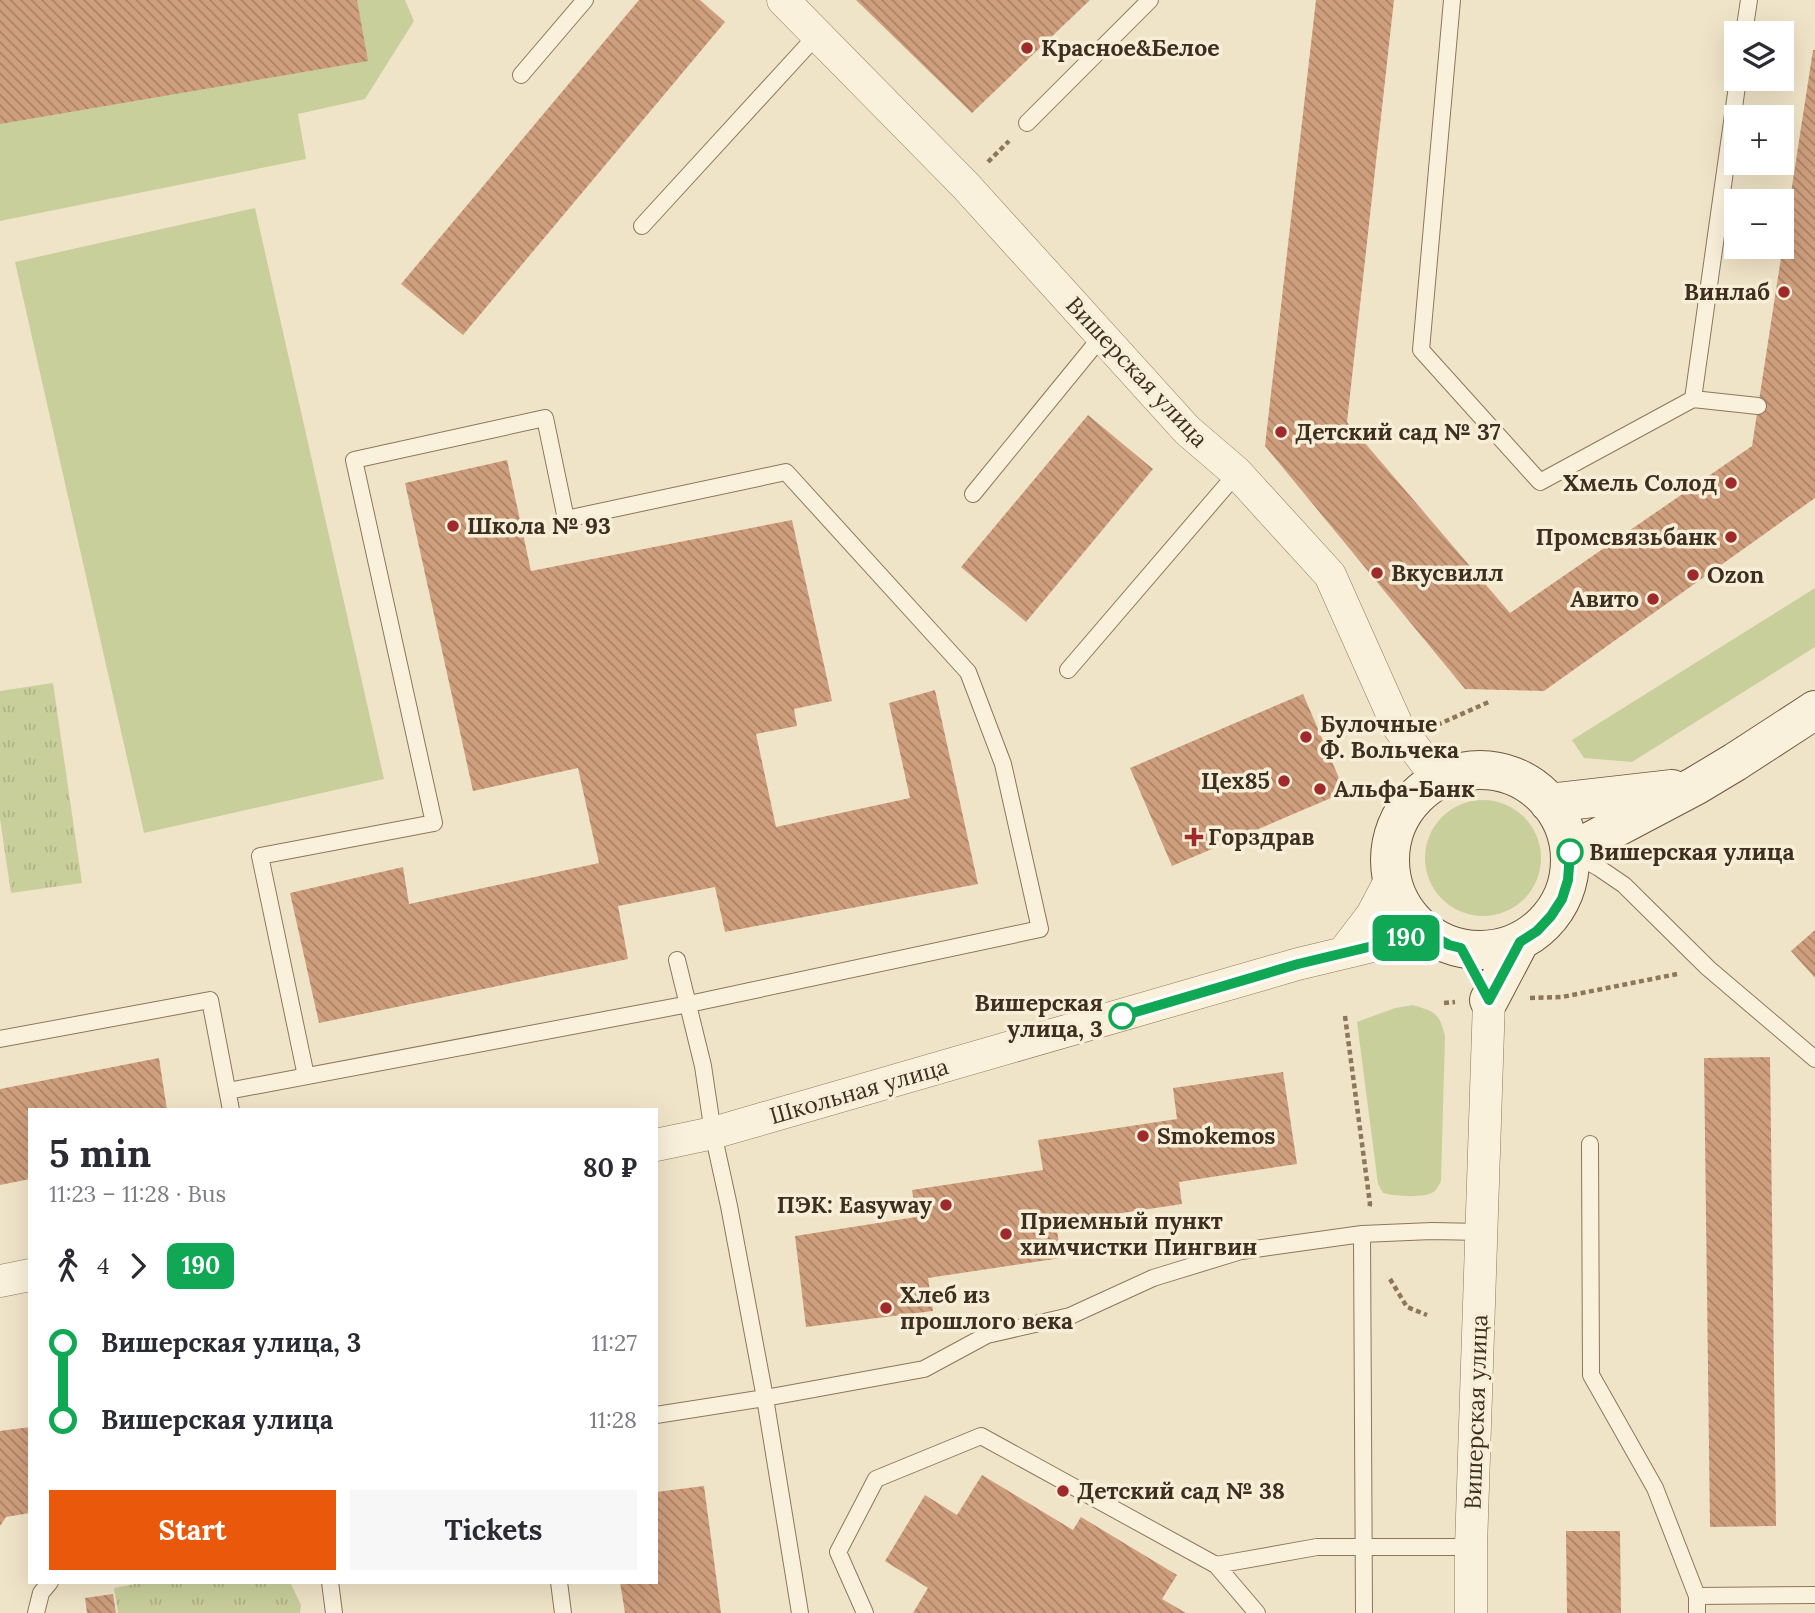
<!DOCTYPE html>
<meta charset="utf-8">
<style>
body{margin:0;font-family:Lora,serif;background:#f7f7f7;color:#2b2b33;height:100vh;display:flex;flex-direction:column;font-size:26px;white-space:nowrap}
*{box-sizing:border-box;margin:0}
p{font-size:23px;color:#7c7c81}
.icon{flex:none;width:38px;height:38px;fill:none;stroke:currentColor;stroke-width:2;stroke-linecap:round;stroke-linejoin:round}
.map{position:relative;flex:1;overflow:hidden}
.details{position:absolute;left:28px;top:1108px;width:630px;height:476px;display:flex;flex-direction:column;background:#fff;border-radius:0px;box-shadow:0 7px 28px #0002}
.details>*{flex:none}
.badge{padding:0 14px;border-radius:10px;font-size:24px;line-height:46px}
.tools{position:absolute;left:1724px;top:21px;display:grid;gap:14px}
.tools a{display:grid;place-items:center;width:70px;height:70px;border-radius:0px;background:#fff;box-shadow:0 7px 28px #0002;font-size:35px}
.map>.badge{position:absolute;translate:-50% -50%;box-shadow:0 0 0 4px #fff}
.legs{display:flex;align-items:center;gap:10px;height:77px;padding:0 21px;font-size:23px}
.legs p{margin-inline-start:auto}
.summary{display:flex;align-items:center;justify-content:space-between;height:119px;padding:0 21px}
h1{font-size:38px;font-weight:700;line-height:52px}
.button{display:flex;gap:14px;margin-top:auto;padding:14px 21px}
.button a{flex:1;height:80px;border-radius:0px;background:#ea580c;color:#fff;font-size:28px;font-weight:700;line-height:80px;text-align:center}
.button a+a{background:#f7f7f7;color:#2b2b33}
ul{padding:0 21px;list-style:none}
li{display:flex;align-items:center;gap:24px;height:77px;font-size:26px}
li i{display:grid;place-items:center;width:10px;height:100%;margin:0 9px;background:currentColor}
li i::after{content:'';width:18px;height:18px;margin:-9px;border:5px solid;border-radius:50%;background:#fff}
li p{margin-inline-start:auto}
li:first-child i{background:linear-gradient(#0000 50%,currentColor 0)}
li:last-child i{background:linear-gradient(currentColor 50%,#0000 0)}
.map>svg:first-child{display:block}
</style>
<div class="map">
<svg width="1815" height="1613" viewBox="0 0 1815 1613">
<defs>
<pattern id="park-tufts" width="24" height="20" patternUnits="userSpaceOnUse" patternTransform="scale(1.75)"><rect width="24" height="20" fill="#c9cf9b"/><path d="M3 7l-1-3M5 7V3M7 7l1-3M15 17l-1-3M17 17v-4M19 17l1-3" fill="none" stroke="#aeb285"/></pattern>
<pattern id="building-back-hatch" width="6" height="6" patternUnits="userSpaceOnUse" patternTransform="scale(1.75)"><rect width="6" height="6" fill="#cf9f7d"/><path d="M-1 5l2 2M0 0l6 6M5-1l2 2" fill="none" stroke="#a98266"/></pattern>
</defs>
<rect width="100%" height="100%" fill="#f0e4c8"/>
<!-- grass -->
<path fill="#c9cf9b" d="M0,0H405L414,21L365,99L298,114L306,159L0,221Z
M255,208L384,779L144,833L15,262Z
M1815,588V647L1632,762L1584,758L1572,740Z
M1425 858a58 58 0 1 1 116 0a58 58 0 1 1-116 0Z
M1413,1005C1435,1012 1439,1012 1445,1036L1441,1181C1440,1183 1437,1189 1435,1191C1425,1199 1394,1196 1383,1193L1378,1184L1357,1022L1395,1008Z"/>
<!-- park -->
<path fill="url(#park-tufts)" d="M53,683L82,883L11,893L0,819V691Z
M145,1582H290L301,1605L300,1613H118L114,1588Z"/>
<!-- building -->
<path fill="url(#building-back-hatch)" d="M0,0H357L368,61L0,124Z
M639,0H700L725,22L463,335L401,284Z
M856,0H1090L972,113Z
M1316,0H1394L1347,422L1510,613L1752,446L1813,50H1815V498L1544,691L1465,689L1265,446Z
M1088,415L1153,469L1026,622L961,567Z
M507,460L531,571L792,520L832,701L794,709L797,726L756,734L776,827L910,798L889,703L935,690L978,884L725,932L715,887L618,906L628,959L319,1023L290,893L403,867L409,904L599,863L578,768L473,791L405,483Z
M1303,694L1345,792L1172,866L1130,768Z
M1815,930V978L1791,951Z
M1770,1057L1776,1526L1710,1527L1704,1058Z
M159,1058L167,1110H30V1179L0,1185V1089Z
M1283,1072L1297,1164L1179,1182L1182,1204L1056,1223L1061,1258L928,1278L933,1311L806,1327L795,1236L916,1217L912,1190L1043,1170L1038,1140L1177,1119L1173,1088Z
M30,1427V1513L6,1517L0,1526V1431Z
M982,1475L1073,1530L1081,1517L1177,1575L1162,1599L1186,1613H913L928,1588L885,1561L925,1495L957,1515Z
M704,1486L721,1613H625L620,1582H656V1492Z
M1566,1531H1620L1621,1613H1567Z
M113,1594L116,1613H87L85,1598Z"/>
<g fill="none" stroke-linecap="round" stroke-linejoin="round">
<defs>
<path id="lane" d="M1452,0L1421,350L1540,482L1693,399L1738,79
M1744,33L1749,0
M521,75L585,0
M1027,123L1150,0
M642,226L818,34
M1693,399L1758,406
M973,494L1102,336
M1068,670L1237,473
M1572,853L1599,868L1624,885L1708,968L1815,1059
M677,960L703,1066L713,1133L729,1206L765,1398L800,1613
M0,1039L210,1000L231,1110
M228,1091L689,1004L1040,929L1003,764L968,672L786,472L566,519L545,418L354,460L434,823L260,856L306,1076
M1590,1144L1591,1375L1655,1488L1697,1596
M656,1415L765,1398L924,1369L987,1335L1070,1316L1153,1278L1241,1251L1362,1234
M1216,1565L1317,1547H1471
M330,1582L334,1613
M559,1582L563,1613
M36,1613L41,1593L50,1582
M865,1613L838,1552L876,1479L981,1436L1216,1565L1257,1613
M1364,1613L1362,1234L1432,1231L1482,1232
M1697,1613V1596L1815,1595"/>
<path id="street" d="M783,0L965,185L1187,430L1237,473L1330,575L1397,725L1439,780
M1343,953L1372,915L1392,877
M656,1145L713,1133L1298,964L1427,933
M0,1281L30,1275
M1471,1613V1547L1489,1000"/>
<path id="secondary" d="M1390 860a90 90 0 1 1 180 0a90 90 0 1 1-180 0Z
M1549,803L1672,789
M1570,852L1695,786L1735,762L1815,710
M1489,1000L1520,941"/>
</defs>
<!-- lane casing -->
<use href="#lane" stroke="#8d765c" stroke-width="18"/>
<!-- street casing -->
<use href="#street" stroke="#8d765c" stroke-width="33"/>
<!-- secondary casing -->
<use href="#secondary" stroke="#6f573f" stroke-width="40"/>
<!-- path -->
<path stroke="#8d765c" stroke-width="4.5" stroke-dasharray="5 3.5" stroke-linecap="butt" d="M988,162L1009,141
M1437,725L1491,701
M1530,998L1562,997L1677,974
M1444,1003L1455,1002
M1345,1016L1370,1204L1369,1209
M1390,1279L1407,1307L1427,1315"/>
<!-- lane -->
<use href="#lane" stroke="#faf1dc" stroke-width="16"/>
<!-- street -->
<use href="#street" stroke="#faf1dc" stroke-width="32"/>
<!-- secondary -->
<use href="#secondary" stroke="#faf1dc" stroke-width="38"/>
</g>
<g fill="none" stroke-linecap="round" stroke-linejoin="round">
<defs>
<path id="line-1" d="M1122,1016L1298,964L1427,933L1449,945L1461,948L1489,1000L1520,942L1537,931L1551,916L1562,899L1568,880L1570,852"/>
</defs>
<!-- line-1 casing -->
<use href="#line-1" stroke="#fff" stroke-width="16"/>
<!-- line-1 -->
<use href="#line-1" stroke="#10a855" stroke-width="10"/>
</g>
<!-- markers -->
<g fill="#9e2a2b" stroke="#f7eed8" stroke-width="2.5">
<circle cx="1027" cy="48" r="7"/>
<circle cx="1784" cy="292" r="7"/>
<circle cx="1281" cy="432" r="7"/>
<circle cx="1731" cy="483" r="7"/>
<circle cx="453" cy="526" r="7"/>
<circle cx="1731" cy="537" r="7"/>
<circle cx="1377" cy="573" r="7"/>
<circle cx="1693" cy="575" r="7"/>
<circle cx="1653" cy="599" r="7"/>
<circle cx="1306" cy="737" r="7"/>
<circle cx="1284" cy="781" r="7"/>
<circle cx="1320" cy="789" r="7"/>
<path d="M1190.5 826.5h7v7h7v7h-7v7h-7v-7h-7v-7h7z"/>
<circle cx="1143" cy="1136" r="7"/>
<circle cx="946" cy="1205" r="7"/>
<circle cx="1006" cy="1234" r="7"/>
<circle cx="886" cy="1308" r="7"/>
<circle cx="1063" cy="1491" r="7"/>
</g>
<g fill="#fff" stroke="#10a855" stroke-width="3.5">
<circle cx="1570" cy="852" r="12"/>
<circle cx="1122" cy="1016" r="12"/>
</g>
<g text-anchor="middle" stroke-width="7" stroke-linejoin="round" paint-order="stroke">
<!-- poi labels -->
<g font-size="23" font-weight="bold" fill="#3d2e20" stroke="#f7eed8" text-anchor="start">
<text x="1041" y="56">Красное&amp;Белое</text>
<text x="1770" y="300" text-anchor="end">Винлаб</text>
<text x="1295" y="440">Детский сад № 37</text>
<text x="1717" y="491" text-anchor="end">Хмель Солод</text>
<text x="467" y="534">Школа № 93</text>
<text x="1717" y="545" text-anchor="end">Промсвязьбанк</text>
<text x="1391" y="581">Вкусвилл</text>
<text x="1707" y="583">Ozon</text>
<text x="1639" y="607" text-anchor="end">Авито</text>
<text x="1320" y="732">Булочные<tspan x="1320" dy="26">Ф. Вольчека</tspan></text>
<text x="1270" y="789" text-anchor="end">Цех85</text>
<text x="1334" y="797">Альфа-Банк</text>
<text x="1208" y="845">Горздрав</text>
<text x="1157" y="1144">Smokemos</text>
<text x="932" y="1213" text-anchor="end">ПЭК: Easyway</text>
<text x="1020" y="1229">Приемный пункт<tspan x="1020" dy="26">химчистки Пингвин</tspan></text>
<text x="900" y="1303">Хлеб из<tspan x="900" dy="26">прошлого века</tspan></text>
<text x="1077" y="1499">Детский сад № 38</text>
</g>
<!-- street labels -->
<g font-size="23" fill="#3d2e20" stroke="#f7eed8">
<text transform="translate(1137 372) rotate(47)" y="8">Вишерская улица</text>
<text transform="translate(859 1091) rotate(-16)" y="8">Школьная улица</text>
<text transform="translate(1476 1412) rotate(-88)" y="8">Вишерская улица</text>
</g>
<!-- stop labels -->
<g font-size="23" font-weight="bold" fill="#3d2e20" stroke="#f7eed8" text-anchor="start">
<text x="1589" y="860">Вишерская улица</text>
<text x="1103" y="1011" text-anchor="end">Вишерская<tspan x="1103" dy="26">улица, 3</tspan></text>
</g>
</g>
</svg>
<div class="tools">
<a><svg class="icon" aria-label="layers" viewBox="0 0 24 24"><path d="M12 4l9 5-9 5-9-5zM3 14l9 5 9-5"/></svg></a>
<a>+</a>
<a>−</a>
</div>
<b class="badge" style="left:1406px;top:938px;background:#10a855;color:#fff">190</b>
<section class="details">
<div class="summary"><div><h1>5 min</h1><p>11:23 – 11:28 · Bus</p></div><b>80 ₽</b></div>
<div class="legs"><svg class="icon" aria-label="walk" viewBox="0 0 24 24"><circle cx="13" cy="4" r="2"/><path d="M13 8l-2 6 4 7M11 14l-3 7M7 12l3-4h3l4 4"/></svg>4<svg class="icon" aria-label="forward" viewBox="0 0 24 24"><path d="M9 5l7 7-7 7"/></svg><b class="badge" style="background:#10a855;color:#fff">190</b></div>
<ul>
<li><i style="color:#10a855"></i><b>Вишерская улица, 3</b><p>11:27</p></li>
<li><i style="color:#10a855"></i><b>Вишерская улица</b><p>11:28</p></li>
</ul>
<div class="button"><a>Start</a><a>Tickets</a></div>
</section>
</div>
